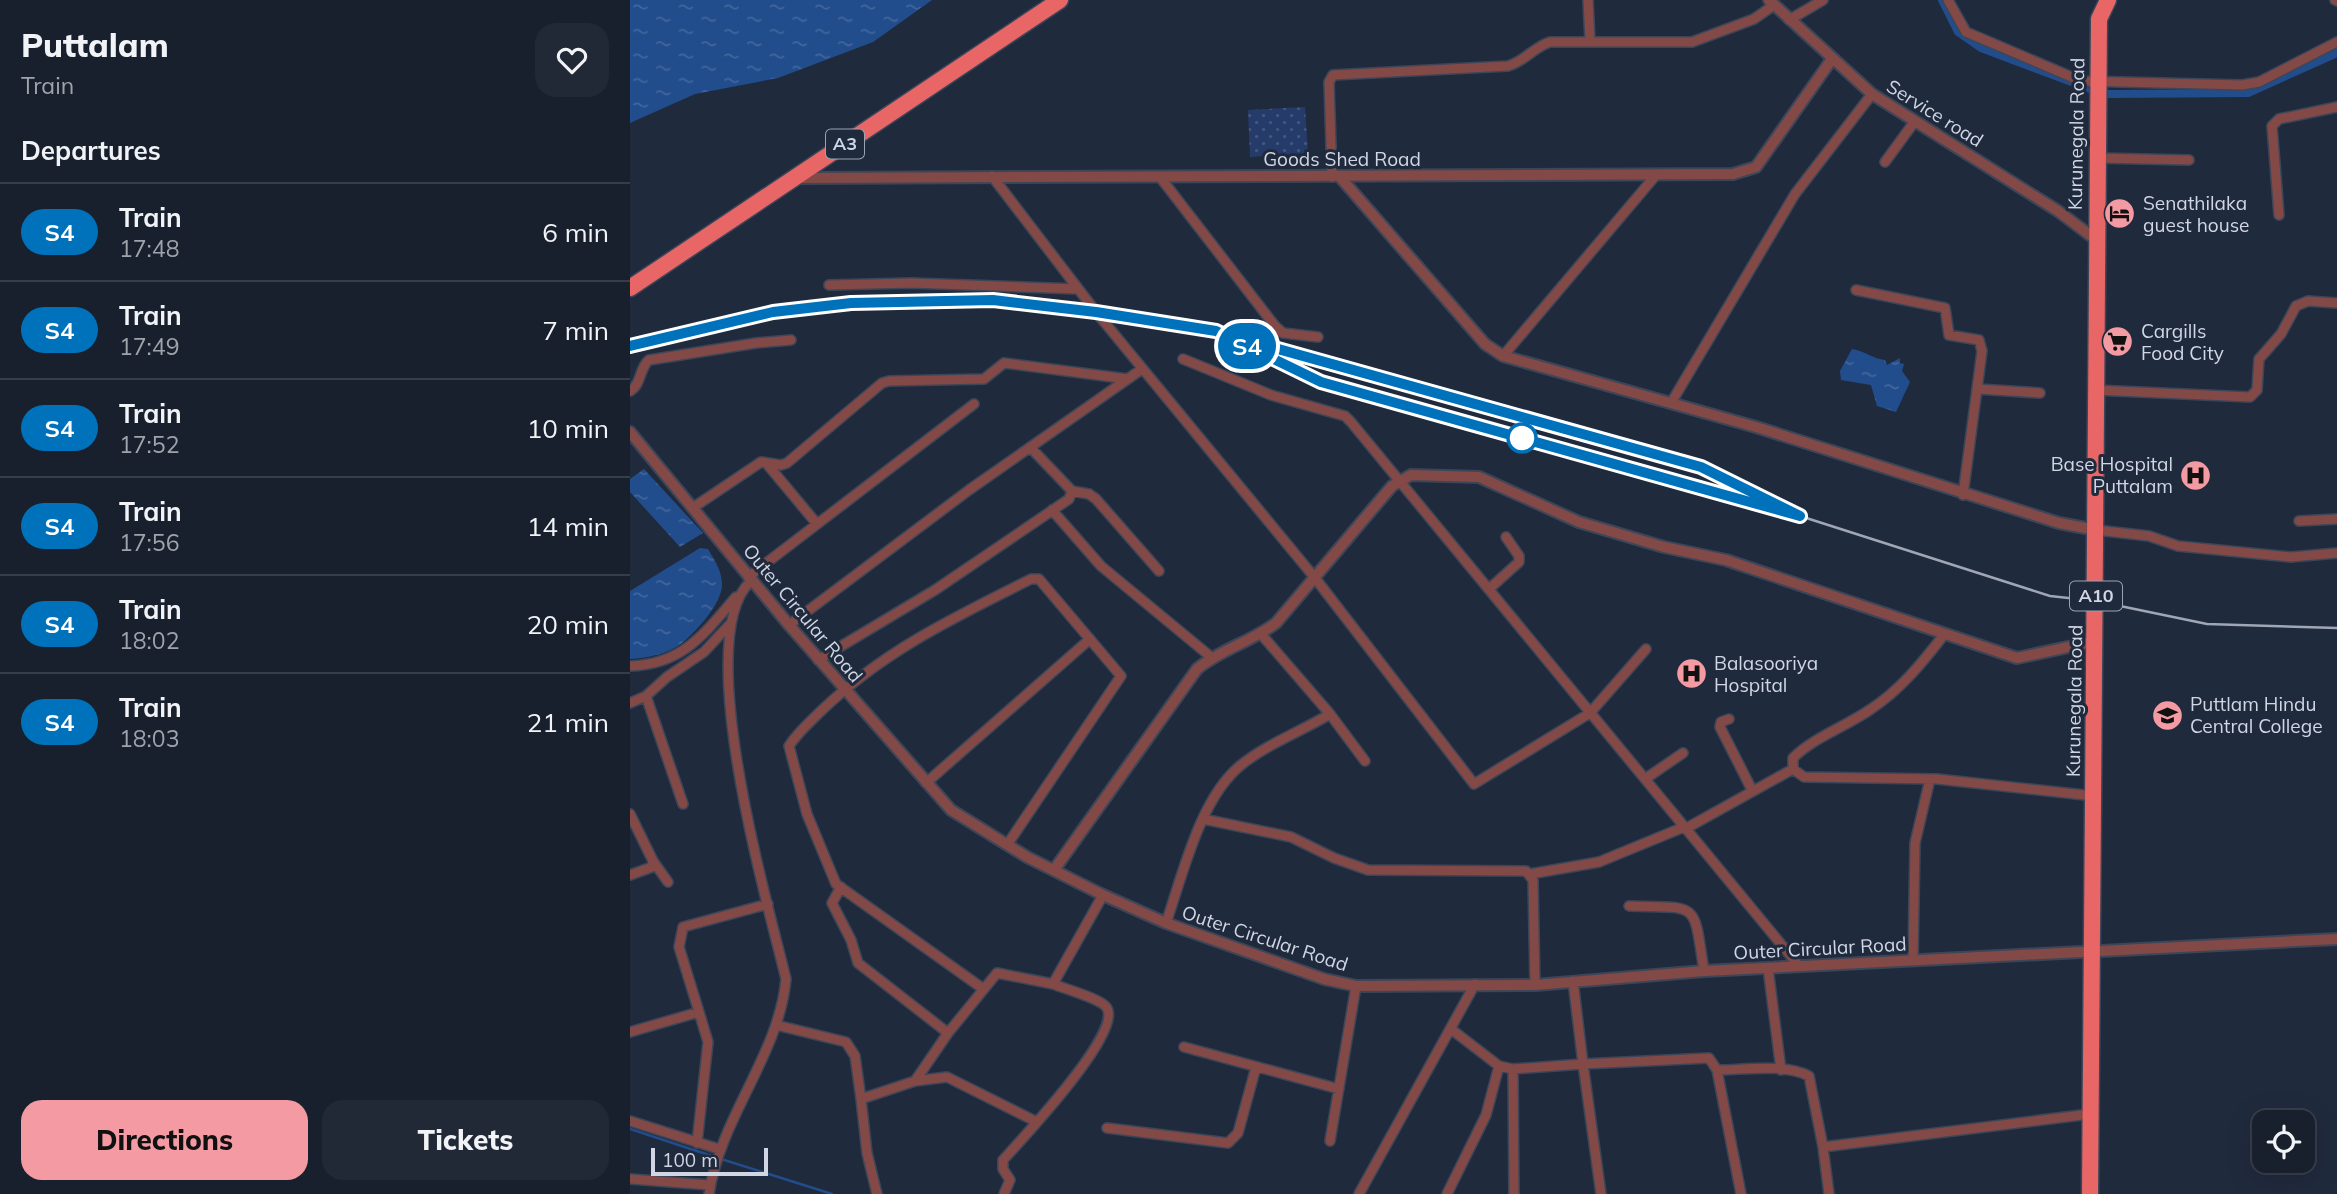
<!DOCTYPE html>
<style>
body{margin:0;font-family:Mulish,sans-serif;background:#212836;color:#f1f3f6;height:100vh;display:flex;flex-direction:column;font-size:26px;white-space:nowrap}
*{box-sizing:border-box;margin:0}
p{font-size:23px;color:#9fa3aa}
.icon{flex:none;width:38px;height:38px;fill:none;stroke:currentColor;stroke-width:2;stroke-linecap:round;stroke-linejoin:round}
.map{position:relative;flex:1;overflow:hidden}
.details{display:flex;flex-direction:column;background:#18202e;width:630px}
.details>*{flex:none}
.badge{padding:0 14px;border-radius:23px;font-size:24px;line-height:46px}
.tools{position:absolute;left:1622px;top:1110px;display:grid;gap:14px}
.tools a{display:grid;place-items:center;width:63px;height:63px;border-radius:14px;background:#18202e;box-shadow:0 7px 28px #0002,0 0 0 2px #363e4a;font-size:35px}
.scale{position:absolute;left:21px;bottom:18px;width:117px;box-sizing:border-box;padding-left:7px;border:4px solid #d0d6e3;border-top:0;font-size:19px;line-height:24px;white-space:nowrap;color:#d0d6e3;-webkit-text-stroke:5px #202a3d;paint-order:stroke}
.map>.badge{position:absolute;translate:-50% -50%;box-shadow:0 0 0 4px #fff}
h2{padding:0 21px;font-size:26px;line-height:63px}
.round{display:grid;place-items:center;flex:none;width:74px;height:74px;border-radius:21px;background:#212836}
.summary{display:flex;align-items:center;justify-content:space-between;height:119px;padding:0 21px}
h1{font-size:33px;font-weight:800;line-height:52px}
.cta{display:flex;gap:14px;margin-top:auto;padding:14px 21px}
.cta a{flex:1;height:80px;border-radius:21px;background:#f49aa3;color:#111;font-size:28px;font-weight:800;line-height:80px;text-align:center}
.cta a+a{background:#212836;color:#f1f3f6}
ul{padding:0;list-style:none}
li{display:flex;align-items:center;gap:21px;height:98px;padding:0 21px;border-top:2px solid #363e4a}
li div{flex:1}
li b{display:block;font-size:26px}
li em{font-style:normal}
li .badge{min-width:77px;font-weight:700;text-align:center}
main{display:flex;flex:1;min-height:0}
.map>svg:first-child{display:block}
</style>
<main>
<section class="details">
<div class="summary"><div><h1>Puttalam</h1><p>Train</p></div><a class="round"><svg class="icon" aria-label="heart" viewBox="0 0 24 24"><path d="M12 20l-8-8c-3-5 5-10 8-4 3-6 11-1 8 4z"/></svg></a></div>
<h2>Departures</h2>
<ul>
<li><span class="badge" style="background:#0072bc;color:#fff">S4</span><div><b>Train</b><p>17:48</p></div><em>6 min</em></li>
<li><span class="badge" style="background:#0072bc;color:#fff">S4</span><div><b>Train</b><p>17:49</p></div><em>7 min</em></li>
<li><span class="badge" style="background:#0072bc;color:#fff">S4</span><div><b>Train</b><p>17:52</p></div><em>10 min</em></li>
<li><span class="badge" style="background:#0072bc;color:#fff">S4</span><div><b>Train</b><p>17:56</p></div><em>14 min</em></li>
<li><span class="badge" style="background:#0072bc;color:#fff">S4</span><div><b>Train</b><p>18:02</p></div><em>20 min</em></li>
<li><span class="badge" style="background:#0072bc;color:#fff">S4</span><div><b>Train</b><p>18:03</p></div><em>21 min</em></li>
</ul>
<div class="cta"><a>Directions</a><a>Tickets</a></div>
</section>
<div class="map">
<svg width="1707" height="1194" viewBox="0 0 1707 1194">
<defs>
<pattern id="park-dots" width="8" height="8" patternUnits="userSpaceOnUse" patternTransform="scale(1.75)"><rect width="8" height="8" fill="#253b6a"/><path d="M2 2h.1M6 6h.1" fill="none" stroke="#44577f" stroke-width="1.8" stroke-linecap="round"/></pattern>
<pattern id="water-ripples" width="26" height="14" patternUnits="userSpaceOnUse" patternTransform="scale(1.75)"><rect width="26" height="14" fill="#224d8c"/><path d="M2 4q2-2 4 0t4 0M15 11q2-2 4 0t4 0" fill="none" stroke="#41669c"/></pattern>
</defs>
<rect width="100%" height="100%" fill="#202a3d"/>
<!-- park -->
<path fill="url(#park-dots)" d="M675,107L678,153L620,157L618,110Z"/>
<!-- water -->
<path fill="url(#water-ripples)" d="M0,0H302L243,42L148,78L65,94L0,123Z
M1222,349C1235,351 1243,359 1255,360L1257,365L1270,358V363L1274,364L1272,371L1280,382L1266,412L1247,406L1241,385L1211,380L1210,371Z
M14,469L73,533L50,547L0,492V479Z
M70,548L78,549C85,561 92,571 92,585C92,603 66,632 52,643C38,654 17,658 0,659V591Z"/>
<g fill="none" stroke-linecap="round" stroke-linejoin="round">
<!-- stream -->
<path stroke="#224d8c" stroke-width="2.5" d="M0,1129L85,1157
M91,1159L202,1194"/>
<!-- canal -->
<path stroke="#224d8c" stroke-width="8" d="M1312,0L1328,32L1351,48L1463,90
M1476,94L1618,93L1707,53"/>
<defs>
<path id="minor" d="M958,0L960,41
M1318,0L1336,32L1451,81L1612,85L1629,82L1707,42
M1705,0L1707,1
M1159,20L1193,0
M1467,158L1559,160
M1255,162L1285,121
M362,176L466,312L685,578L844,784L960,713L1016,649
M530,177L645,326L653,333L688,337
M702,177L699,82L703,75L878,66C895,61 904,47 920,42H1062L1124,19L1144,5
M1649,215L1642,126L1649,119L1707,107
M199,285L281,283L448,289
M1226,290L1315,308L1319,335L1349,340L1352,351L1333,495
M873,356L1026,175
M553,359L641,395L715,416L721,422L1169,966
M1348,389L1410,393
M1465,390L1620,397L1627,390L1629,359L1651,334L1666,306L1678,301L1707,303
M0,391C12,384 9,368 19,360L126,343L161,340
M1041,403L1165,194L1242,94
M137,464L187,524
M442,491L459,494L466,499L529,571
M64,507L131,462L151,465L157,463L252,383L259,381L354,379L374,363L498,379
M422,510L471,566L581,657
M1669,521L1707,519
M1466,530L1519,536L1548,546L1661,557L1707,553
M118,577L344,404
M859,589L889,562V556L876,537
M159,625L339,490L512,369
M188,660L305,590L439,499L442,491L400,447
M0,666C53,664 73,635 106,597
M16,696L37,677L74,652L101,623
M0,703L16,696L53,804
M700,714L735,761
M1099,719L1091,722L1090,727L1122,790
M1163,769V758C1184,737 1217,726 1241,709C1270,690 1292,663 1313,636
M1015,779L1053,753
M296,783L460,639
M0,814L23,861L22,867L0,875
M573,819L661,837L704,858L738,870L896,871L903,880L905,985
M1055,829L1163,769L1174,777L1307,779L1464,796
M23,861L38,882
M900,874L969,862L1054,827
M211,887L202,903L221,940L228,963L318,1033L285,1081
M999,906C1070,908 1063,900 1074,971
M536,923C553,874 570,798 611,765C637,744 672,731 700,714L631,634
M1283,960L1285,843L1300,779
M1138,968L1151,1070
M943,981L953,1064L1079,1058L1087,1070
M352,988L206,884L177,814L159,746C168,732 180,722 192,710C255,650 325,617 401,579H409L491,676L377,845
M69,1012L49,947L53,927L138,904
M146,1025L216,1042L225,1056L231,1099
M821,1029L869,1066L883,1069L953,1064L971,1194
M0,1032L69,1012L78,1042L67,1143
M318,1033L367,973L423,984
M554,1047L709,1089
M883,1069L884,1194
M0,1121L89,1149
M477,1128L598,1143L608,1133L626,1067
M700,1141L726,986
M0,1179L80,1185
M79,1194C90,1118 149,1055 156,979C138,904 60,636 121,581
M247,1194L237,1153L231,1099L285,1081L317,1077L407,1122
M374,1194L380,1180L373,1169V1160C392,1139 492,1033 477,1008C472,999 435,989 423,984L473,895
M729,1194L845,984
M817,1194L856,1115L869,1066
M1111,1194L1087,1070C1114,1070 1154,1063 1179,1076L1193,1147
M1199,1194L1193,1147L1460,1114"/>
<path id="tertiary" d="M1139,0L1242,94L1428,211L1465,239
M710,177L855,344L873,356L1126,427L1429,523L1466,530
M167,178L1103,174L1126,167L1202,59
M0,432L159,625L321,810L397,857L473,895L536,923L694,979L726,986L905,985L1074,971L1707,939
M424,870L567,669C591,649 621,642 646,623L762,486L781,475L849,477L949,522L1034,547L1096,560L1387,658L1466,641"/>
<path id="trunk" d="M0,288L430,0
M1460,1194L1469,19L1478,0"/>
</defs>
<!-- minor casing -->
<use href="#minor" stroke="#3c4658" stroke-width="12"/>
<!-- tertiary casing -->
<use href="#tertiary" stroke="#3c4658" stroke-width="14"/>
<!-- trunk casing -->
<use href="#trunk" stroke="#3c4658" stroke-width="19"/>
<!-- minor -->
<use href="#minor" stroke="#824947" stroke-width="9"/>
<!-- tertiary -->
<use href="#tertiary" stroke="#824947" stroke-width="10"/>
<!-- trunk -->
<use href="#trunk" stroke="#e86666" stroke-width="16"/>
<!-- rail -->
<path stroke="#9fa6b5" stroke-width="2.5" d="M0,346L143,312L221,303L363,300L466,312L586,331L1071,467L1170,516L1420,596L1466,601L1577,624L1707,628
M622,349L691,382L1133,506"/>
</g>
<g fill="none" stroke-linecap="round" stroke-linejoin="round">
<defs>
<path id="line" d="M0,346L143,312L221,303L363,300L466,312L586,331L691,382L1170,516L1071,467L612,339"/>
</defs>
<!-- line casing -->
<use href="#line" stroke="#fff" stroke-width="16"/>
<!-- line -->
<use href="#line" stroke="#0072bc" stroke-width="10"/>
</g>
<!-- icons -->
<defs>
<symbol id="hotel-disc" viewBox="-11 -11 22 22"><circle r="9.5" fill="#f49aa3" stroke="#202a3d"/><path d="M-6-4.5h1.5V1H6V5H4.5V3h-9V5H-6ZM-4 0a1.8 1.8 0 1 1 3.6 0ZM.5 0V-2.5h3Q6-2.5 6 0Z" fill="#111"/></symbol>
<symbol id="supermarket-disc" viewBox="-11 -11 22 22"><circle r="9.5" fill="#f49aa3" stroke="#202a3d"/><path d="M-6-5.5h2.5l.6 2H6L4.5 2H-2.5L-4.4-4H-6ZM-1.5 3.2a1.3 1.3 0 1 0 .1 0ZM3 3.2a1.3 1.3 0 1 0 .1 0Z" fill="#111"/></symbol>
<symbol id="hospital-disc" viewBox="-11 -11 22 22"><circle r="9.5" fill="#f49aa3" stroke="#202a3d"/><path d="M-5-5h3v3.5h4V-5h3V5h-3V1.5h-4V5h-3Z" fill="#111"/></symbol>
<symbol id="school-disc" viewBox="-11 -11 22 22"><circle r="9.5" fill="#f49aa3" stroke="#202a3d"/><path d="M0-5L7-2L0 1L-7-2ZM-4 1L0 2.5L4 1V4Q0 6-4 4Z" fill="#111"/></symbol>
</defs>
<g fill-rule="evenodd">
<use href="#hotel-disc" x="1472" y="196" width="35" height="35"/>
<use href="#supermarket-disc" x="1470" y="324" width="35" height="35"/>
<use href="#hospital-disc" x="1548" y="458" width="35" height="35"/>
<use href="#hospital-disc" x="1044" y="656" width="35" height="35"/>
<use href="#school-disc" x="1520" y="698" width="35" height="35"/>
</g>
<!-- markers -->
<circle fill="#fff" stroke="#0072bc" stroke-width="3.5" cx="892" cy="438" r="14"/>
<g text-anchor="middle" stroke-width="6" stroke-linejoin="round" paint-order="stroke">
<!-- shield labels -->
<g fill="#202a3d" stroke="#9ba2b1" stroke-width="2">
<rect x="196" y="129.5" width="38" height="29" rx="5"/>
<rect x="1440" y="581.5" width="52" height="29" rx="5"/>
</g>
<g font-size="18" font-weight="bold" fill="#d0d6e3">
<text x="215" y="150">A3</text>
<text x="1466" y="602">A10</text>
</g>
<!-- street labels -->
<g font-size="19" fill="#d0d6e3" stroke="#202a3d">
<text transform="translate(1305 113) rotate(32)" y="7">Service road</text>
<text transform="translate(1446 134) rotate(-89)" y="7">Kurunegala Road</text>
<text x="712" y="166">Goods Shed Road</text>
<text transform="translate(173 613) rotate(50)" y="7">Outer Circular Road</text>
<text transform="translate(1444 701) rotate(-89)" y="7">Kurunegala Road</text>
<text transform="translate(635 938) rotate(18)" y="7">Outer Circular Road</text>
<text transform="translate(1190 948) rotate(-3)" y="7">Outer Circular Road</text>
</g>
<!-- poi labels -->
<g font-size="19" fill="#d0d6e3" stroke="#202a3d" text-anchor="start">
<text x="1513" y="210">Senathilaka<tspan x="1513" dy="22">guest house</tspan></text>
<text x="1511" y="338">Cargills<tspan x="1511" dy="22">Food City</tspan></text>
<text x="1543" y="471" text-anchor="end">Base Hospital<tspan x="1543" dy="22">Puttalam</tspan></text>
<text x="1084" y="670">Balasooriya<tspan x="1084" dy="22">Hospital</tspan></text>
<text x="1560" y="711">Puttlam Hindu<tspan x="1560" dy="22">Central College</tspan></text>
</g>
</g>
</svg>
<div class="tools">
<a><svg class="icon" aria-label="locate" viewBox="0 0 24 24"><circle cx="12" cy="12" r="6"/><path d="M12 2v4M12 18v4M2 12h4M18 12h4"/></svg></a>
</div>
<div class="scale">100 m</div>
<b class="badge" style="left:617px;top:346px;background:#0072bc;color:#fff">S4</b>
</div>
</main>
